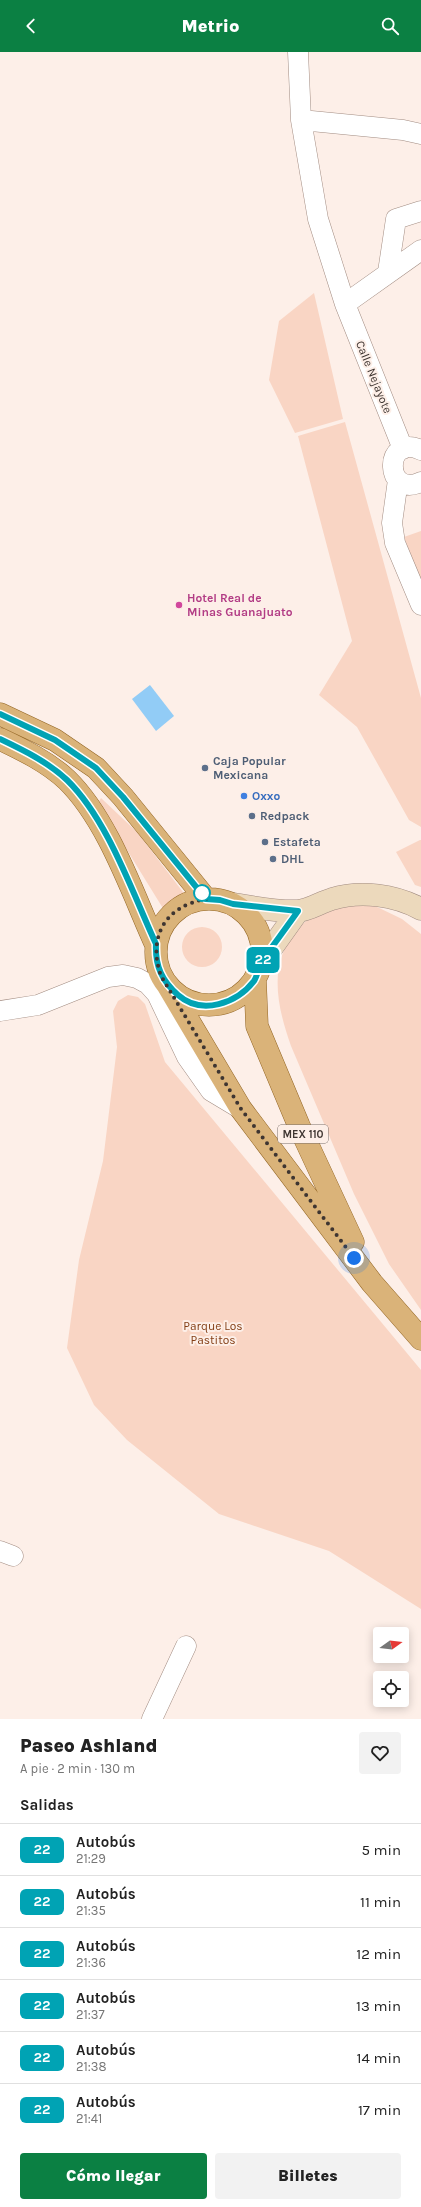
<!DOCTYPE html>
<html lang="es">
<meta charset="utf-8">
<style>
body{margin:0;font-family:Karla,sans-serif;background:#f2f2f2;color:#222;height:100vh;display:flex;flex-direction:column;font-size:15px;white-space:nowrap}
*{box-sizing:border-box;margin:0}
p{font-size:13px;color:#767676}
.icon{flex:none;width:22px;height:22px;fill:none;stroke:currentColor;stroke-width:2;stroke-linecap:round;stroke-linejoin:round}
.map{position:relative;height:1667px;overflow:hidden}
.drawer{display:flex;flex-direction:column;background:#fff;flex:1}
.drawer>*{flex:none}
.badge{padding:0 8px;border-radius:6px;font-size:14px;line-height:26px}
.needle{width:26px;rotate:75deg}
.fabs{position:absolute;left:373px;top:1575px;display:grid;gap:8px}
.fabs a{display:grid;place-items:center;width:36px;height:36px;border-radius:4px;background:#fff;box-shadow:0 2px 10px #0003;font-size:20px}
.you{position:absolute;width:20px;height:20px;margin:-10px;border:3px solid #fff;border-radius:50%;background:#1a73e8;box-shadow:0 0 0 6px #1a73e833}
.map>.badge{position:absolute;translate:-50% -50%;box-shadow:0 0 0 2px #fff}
h2{padding:0 20px;font-size:15px;line-height:36px}
.round{display:grid;place-items:center;flex:none;width:42px;height:42px;border-radius:4px;background:#f2f2f2}
.headline{display:flex;align-items:center;justify-content:space-between;height:68px;padding:0 20px}
h1{font-size:19px;font-weight:800;line-height:30px}
.cta{display:flex;gap:8px;margin-top:auto;padding:8px 20px}
.cta a{flex:1;height:46px;border-radius:4px;background:#0b8043;color:#fff;font-size:16px;font-weight:800;line-height:46px;text-align:center}
.cta a+a{background:#f2f2f2;color:#222}
ul{padding:0;list-style:none}
li{display:flex;align-items:center;gap:12px;height:52px;padding:0 20px;border-top:1px solid #e0e0e0}
li div{flex:1}
li b{display:block;font-size:15px}
li em{font-style:normal}
li .badge{min-width:44px;font-weight:700;text-align:center}
header{display:flex;justify-content:space-between;align-items:center;height:52px;padding:0 20px;background:#0b8043;color:#fff;font-size:18px;font-weight:800}
.map>svg:first-child{display:block}
</style>
<header><svg class="icon" aria-label="back" viewBox="0 0 24 24"><path d="M15 5l-7 7 7 7"/></svg>Metrio<svg class="icon" aria-label="search" viewBox="0 0 24 24"><circle cx="10" cy="10" r="6"/><path d="M15 15l6 6"/></svg></header>
<div class="map">
<svg width="421" height="1667" viewBox="0 0 421 1667">
<rect width="100%" height="100%" fill="#fdefe8"/>
<!-- green -->
<path fill="#f9d5c4" d="M314,241L343,367L295,381L269,328L279,269Z
M345,370L421,646V775L409,768L357,675L319,643L352,589L298,384Z
M421,479V531L404,485Z
M101,746L137,780L186,844L164,858L98,751Z
M420,788H421V835L415,833L396,800Z
M373,853L402,867L421,882V1258L389,1212L354,1142L291,994C277,954 267,911 298,877C307,867 318,858 330,854C342,850 360,853 373,853Z
M182 895a20 20 0 1 1 40 0a20 20 0 1 1-40 0Z
M128,943L138,945L145,952L165,1010L421,1318V1557L329,1499L219,1462L127,1388L94,1353L67,1296L79,1208L103,1109L117,995L113,959L118,949Z"/>
<!-- water -->
<path fill="#92ccf6" d="M150,633L174,664L156,679L132,647Z"/>
<g fill="none" stroke-linecap="round" stroke-linejoin="round">
<defs>
<path id="street" d="M298,0L301,68L318,167L345,252L403,397
M301,68L403,78L421,82
M388,220L396,167L421,159
M345,252L421,198
M421,398C383,381 384,447 421,430
M398,428L392,471L395,491L421,553
M0,959L38,953L108,925L123,923L137,926L148,932L157,942L187,1005L211,1039L241,1057
M0,1499L13,1504
M152,1667L186,1594"/>
<path id="secondary" d="M233,852C254,855 276,860 297,859C308,859 321,850 332,847C361,838 395,843 421,857
M261,911L298,859"/>
<path id="primary" d="M0,662L55,688L96,716L123,745L206,847
M0,687C23,698 48,710 67,728C108,768 132,840 156,893
M156 900a53 53 0 1 1 106 0a53 53 0 1 1-106 0Z
M255,927L257,974L299,1074L353,1190
M168,934L241,1057L372,1231L421,1287"/>
</defs>
<!-- street casing -->
<use href="#street" stroke="#a28c82" stroke-width="21"/>
<!-- secondary casing -->
<use href="#secondary" stroke="#a28c82" stroke-width="23"/>
<!-- primary casing -->
<use href="#primary" stroke="#936625" stroke-width="23"/>
<!-- street -->
<use href="#street" stroke="#fff" stroke-width="20"/>
<!-- secondary -->
<use href="#secondary" stroke="#ecd9bc" stroke-width="22"/>
<!-- primary -->
<use href="#primary" stroke="#dab379" stroke-width="22"/>
</g>
<g fill="none" stroke-linecap="round" stroke-linejoin="round">
<defs>
<path id="line" d="M0,662L55,688L96,716L123,745L206,847L220,848L233,852L298,859C286,876 274,892 262,909C258,915 258,923 254,929C237,951 202,964 178,943C162,929 155,914 156,892C132,840 108,768 67,728C48,710 23,698 0,687"/>
</defs>
<!-- line casing -->
<use href="#line" stroke="#fff" stroke-width="9"/>
<!-- line -->
<use href="#line" stroke="#00a3b4" stroke-width="6"/>
<!-- walk -->
<path stroke="#3e3531" stroke-width="4" stroke-dasharray="0 7.2" d="M202,841L206,847C166,854 147,884 161,924L241,1057L354,1206"/>
</g>
<!-- markers -->
<circle fill="#d1479c" stroke="#fdefe8" stroke-width="1.5" cx="179" cy="553" r="4"/>
<g fill="#5c6f8a" stroke="#fdefe8" stroke-width="1.5">
<circle cx="205" cy="716" r="4"/>
<circle cx="252" cy="764" r="4"/>
<circle cx="265" cy="790" r="4"/>
<circle cx="273" cy="807" r="4"/>
</g>
<circle fill="#3f7fe0" stroke="#fdefe8" stroke-width="1.5" cx="244" cy="744" r="4"/>
<circle fill="#fff" stroke="#00a3b4" stroke-width="2" cx="202" cy="841" r="8"/>
<g text-anchor="middle" stroke-width="4" stroke-linejoin="round" paint-order="stroke">
<!-- shield labels -->
<rect fill="#fdefe8" stroke="#776d68" stroke-width="1" x="278" y="1073" width="50" height="18" rx="3"/>
<g font-size="11" font-weight="bold" fill="#3e3531">
<text x="303" y="1086">MEX 110</text>
</g>
<!-- street labels -->
<g font-size="12" fill="#3e3531" stroke="#fdefe8">
<text transform="translate(374 325) rotate(68)" y="4">Calle Nejayote</text>
</g>
<!-- hotel labels -->
<g font-size="12" font-weight="bold" fill="#b23c85" stroke="#fdefe8" text-anchor="start">
<text x="187" y="550">Hotel Real de<tspan x="187" dy="14">Minas Guanajuato</tspan></text>
</g>
<!-- service labels -->
<g font-size="12" font-weight="bold" fill="#4e5e75" stroke="#fdefe8" text-anchor="start">
<text x="213" y="713">Caja Popular<tspan x="213" dy="14">Mexicana</tspan></text>
<text x="260" y="768">Redpack</text>
<text x="273" y="794">Estafeta</text>
<text x="281" y="811">DHL</text>
</g>
<!-- shop labels -->
<g font-size="12" font-weight="bold" fill="#366cbe" stroke="#fdefe8" text-anchor="start">
<text x="252" y="748">Oxxo</text>
</g>
<!-- park labels -->
<g font-size="12" fill="#833e15" stroke="#fdefe8">
<text x="213" y="1278">Parque Los<tspan x="213" dy="14">Pastitos</tspan></text>
</g>
</g>
</svg>
<div class="fabs">
<a><svg class="needle" viewBox="-14 -14 28 28"><path d="M0-13l5 13h-10z" fill="#e53935"/><path d="M0 13l5-13h-10z" fill="#767676"/></svg></a>
<a><svg class="icon" aria-label="locate" viewBox="0 0 24 24"><circle cx="12" cy="12" r="6"/><path d="M12 2v4M12 18v4M2 12h4M18 12h4"/></svg></a>
</div>
<div class="you" style="left:354px;top:1206px"></div>
<b class="badge" style="left:263px;top:908px;background:#00a3b4;color:#fff">22</b>
</div>
<section class="drawer">
<div class="headline"><div><h1>Paseo Ashland</h1><p>A pie · 2 min · 130 m</p></div><a class="round"><svg class="icon" aria-label="heart" viewBox="0 0 24 24"><path d="M12 20l-8-8c-3-5 5-10 8-4 3-6 11-1 8 4z"/></svg></a></div>
<h2>Salidas</h2>
<ul>
<li><span class="badge" style="background:#00a3b4;color:#fff">22</span><div><b>Autobús</b><p>21:29</p></div><em>5 min</em></li>
<li><span class="badge" style="background:#00a3b4;color:#fff">22</span><div><b>Autobús</b><p>21:35</p></div><em>11 min</em></li>
<li><span class="badge" style="background:#00a3b4;color:#fff">22</span><div><b>Autobús</b><p>21:36</p></div><em>12 min</em></li>
<li><span class="badge" style="background:#00a3b4;color:#fff">22</span><div><b>Autobús</b><p>21:37</p></div><em>13 min</em></li>
<li><span class="badge" style="background:#00a3b4;color:#fff">22</span><div><b>Autobús</b><p>21:38</p></div><em>14 min</em></li>
<li><span class="badge" style="background:#00a3b4;color:#fff">22</span><div><b>Autobús</b><p>21:41</p></div><em>17 min</em></li>
</ul>
<div class="cta"><a>Cómo llegar</a><a>Billetes</a></div>
</section>
